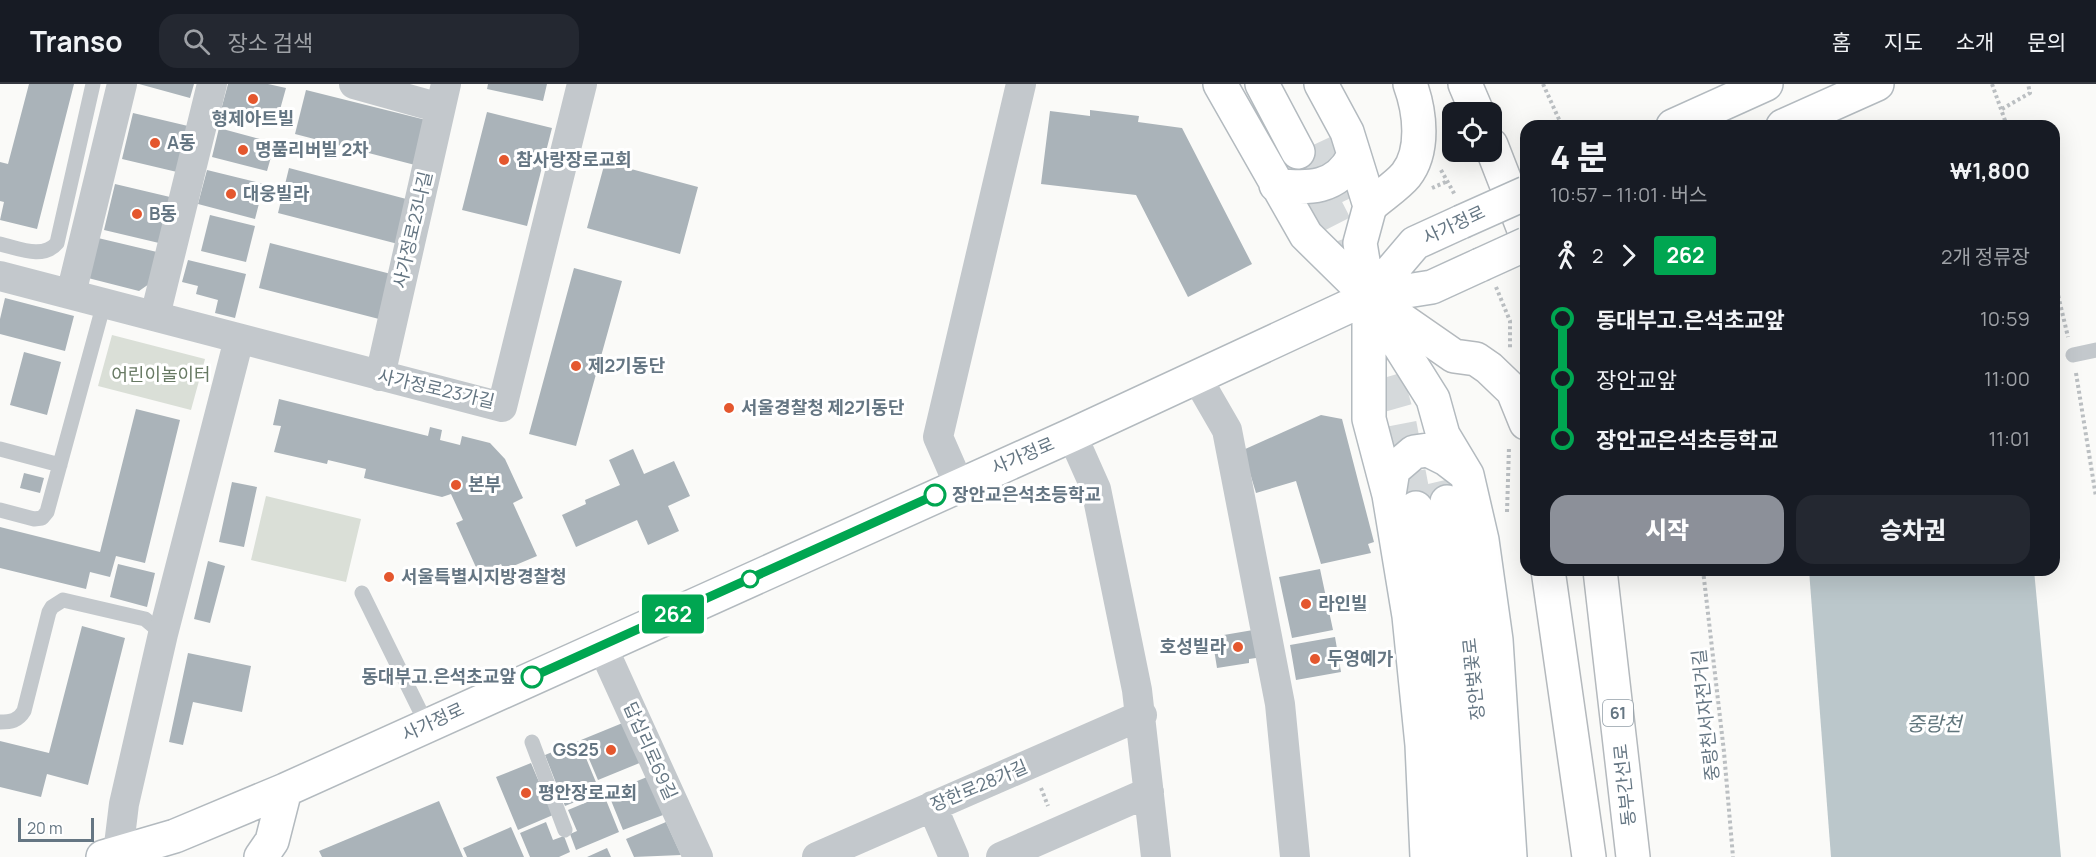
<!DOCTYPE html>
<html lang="ko">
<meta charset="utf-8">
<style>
body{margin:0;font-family:Manrope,"Noto Sans KR",sans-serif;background:#242831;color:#f1f3f6;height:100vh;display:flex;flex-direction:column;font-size:22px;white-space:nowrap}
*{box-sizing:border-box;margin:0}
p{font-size:20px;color:#9ea1a6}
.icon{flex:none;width:33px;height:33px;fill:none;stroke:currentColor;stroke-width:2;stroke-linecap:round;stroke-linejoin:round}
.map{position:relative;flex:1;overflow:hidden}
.details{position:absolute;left:1520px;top:36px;width:540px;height:456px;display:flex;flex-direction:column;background:#171b24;border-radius:18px;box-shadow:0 6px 24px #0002}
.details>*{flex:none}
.badge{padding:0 12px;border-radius:4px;font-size:21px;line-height:39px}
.tools{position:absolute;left:1442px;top:18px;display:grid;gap:12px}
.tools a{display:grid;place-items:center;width:60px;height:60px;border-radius:12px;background:#171b24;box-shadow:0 6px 24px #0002;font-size:30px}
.scale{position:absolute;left:18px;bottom:15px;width:76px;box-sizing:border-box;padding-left:6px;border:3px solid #657683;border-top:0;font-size:16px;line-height:21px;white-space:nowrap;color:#657683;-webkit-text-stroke:4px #fff;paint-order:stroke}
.map>.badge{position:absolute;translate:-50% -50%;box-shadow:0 0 0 3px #fff}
.legs{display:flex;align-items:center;gap:9px;height:66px;padding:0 30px;font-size:20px}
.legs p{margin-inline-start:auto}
.summary{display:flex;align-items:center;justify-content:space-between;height:102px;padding:0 30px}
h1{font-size:33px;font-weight:800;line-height:45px}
.primary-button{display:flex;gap:12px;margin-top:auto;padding:12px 30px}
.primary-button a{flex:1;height:69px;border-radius:18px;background:#8c9099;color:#fff;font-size:24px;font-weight:800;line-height:69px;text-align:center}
.primary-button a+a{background:#242831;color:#f1f3f6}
ul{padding:0 30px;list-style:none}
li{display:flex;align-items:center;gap:21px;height:60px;font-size:22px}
li i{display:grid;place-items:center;width:9px;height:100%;margin:0 8px;background:currentColor}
li i::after{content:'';width:15px;height:15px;margin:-8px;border:4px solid;border-radius:50%;background:#171b24}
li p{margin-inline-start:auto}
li:first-child i{background:linear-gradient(#0000 50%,currentColor 0)}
li:last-child i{background:linear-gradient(currentColor 50%,#0000 0)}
header{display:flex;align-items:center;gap:36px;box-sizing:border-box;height:84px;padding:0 30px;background:#171b24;border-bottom:2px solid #363941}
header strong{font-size:28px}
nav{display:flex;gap:33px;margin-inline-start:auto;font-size:21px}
.search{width:420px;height:54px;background:#242831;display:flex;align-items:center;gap:15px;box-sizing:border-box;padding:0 21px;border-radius:18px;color:#9ea1a6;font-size:22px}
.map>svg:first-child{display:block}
</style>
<header>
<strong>Transo</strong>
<div class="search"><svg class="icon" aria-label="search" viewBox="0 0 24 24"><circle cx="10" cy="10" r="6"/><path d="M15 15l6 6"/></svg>장소 검색</div>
<nav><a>홈</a><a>지도</a><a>소개</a><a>문의</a></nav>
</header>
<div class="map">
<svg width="2096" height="773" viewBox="0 0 2096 773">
<rect width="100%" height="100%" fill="#fafaf8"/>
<!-- green -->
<path fill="#dadfd7" d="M112,251L205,275L191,326L98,302Z
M266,412L361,435L346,498L251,476Z"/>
<!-- water -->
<path fill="#bbc7cb" d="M1809,486H2034L2061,773H1831Z"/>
<!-- pier -->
<path fill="#fafaf8" d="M1681,0H1916L1926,27L1891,42H1691L1674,3Z"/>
<!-- building -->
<path fill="#aab3b9" d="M29,0H74L37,145L0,136L4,118L0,117V78L8,80Z
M139,0H194L190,14Z
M228,0H268L286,4L276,40L221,26Z
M488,0H547L543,17L487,5Z
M306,6L426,36L415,81L295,50Z
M1090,26L1139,32L1138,38L1182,44L1252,180L1188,213L1136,111L1041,100L1050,27L1090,32Z
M487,28L552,44L527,142L462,126Z
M133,29L188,42L177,88L122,75Z
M219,44L275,59L267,87L212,73Z
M605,78L698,103L680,170L587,144Z
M289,84L410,116L398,160L278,129Z
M207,86L264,100L255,135L198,120Z
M115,100L170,113L159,159L104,146Z
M210,131L255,142L246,178L201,167Z
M98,154L157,168L149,200L139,207L88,194Z
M270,159L391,190L379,235L259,204Z
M188,176L246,190L235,234L215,229L218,216L196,210L198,202L182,198Z
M574,184L622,197L576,362L529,350Z
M5,214L74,232L65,267L0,250V235Z
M24,268L61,278L47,331L10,321Z
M279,315L428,352L430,343L442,346L440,356L460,361L462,352L490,359L505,375L523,414L513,419L537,472L504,486L501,480L479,490L456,439L463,436L451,410L442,413L364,394L366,385L328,376L327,380L274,368L281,342L273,341Z
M136,325L180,336L145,479L116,472L110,493L90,488L86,505L0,484V443L100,468Z
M1321,331L1342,335L1374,458L1368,460L1371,469L1321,480L1296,397L1256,409L1243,366Z
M633,365L644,390L674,377L690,412L668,422L679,447L648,461L637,436L576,463L562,431L586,420L585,416L620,401L609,376Z
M24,389L44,394L40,409L20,404Z
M232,398L257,403L244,463L219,458Z
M208,477L225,482L210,539L194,535Z
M118,480L155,489L147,523L110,513Z
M1320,485L1333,546L1292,554L1279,493Z
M82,542L125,554L88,701L47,690L41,713L0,703V657L49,669Z
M1259,545L1263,573L1249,575V579L1217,584L1212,553Z
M1335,553L1341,588L1296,596L1290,561Z
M188,569L251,582L242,628L193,618L183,661L169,658Z
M625,638L642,678L598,696L581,656Z
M579,657L600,708L565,722L545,671Z
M531,679L553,731L518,746L496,693Z
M647,693L663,731L623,746L608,709Z
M604,711L619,748L576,766L570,750L577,747L568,726Z
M439,717L463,773H322L319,767Z
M546,738L553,756L564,752L570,768L559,773H530L520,749Z
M666,738L681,771L634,773L626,755Z
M511,743L524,773H467L463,764Z
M607,764L611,773H587Z"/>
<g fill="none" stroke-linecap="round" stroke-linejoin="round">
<!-- secondary-tunnel -->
<path stroke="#d5d9db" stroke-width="33" stroke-dasharray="33 16" stroke-linecap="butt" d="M1326,55L1353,113
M1298,68L1342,154L1358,200
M1373,246L1400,340L1416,424
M1431,349L1447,418"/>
<defs>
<path id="secondary" d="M1220,0L1306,151L1369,213L1433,315L1443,351L1467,391L1482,456L1496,556L1510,773
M1262,0L1298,68
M1321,0L1347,48L1370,122L1360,159L1369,213V335L1389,411L1409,532L1422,661L1427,773
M1673,42L1766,0
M1783,42L1877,0
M1276,101C1308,105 1337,105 1353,73
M1369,213L1415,159L1461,138
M1389,411L1393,386L1414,368L1428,366L1446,375L1463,388
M1447,418C1470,536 1480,653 1485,773
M1416,424C1440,540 1448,655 1454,773
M103,773L175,752L285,706L1072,351L1369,213L1432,203L1480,181
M261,773L272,757L285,706"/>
<path id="highway" d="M1465,0L1477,28
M1491,61L1526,151
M1370,122C1381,112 1397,102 1406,91C1425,67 1420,27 1410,0
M1369,213L1454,272L1476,275L1489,284L1513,307L1526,339
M1548,486L1589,773
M1600,486L1633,773"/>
</defs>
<!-- secondary casing -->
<use href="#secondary" stroke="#b3babf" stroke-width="36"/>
<!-- highway casing -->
<use href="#highway" stroke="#b4b9bd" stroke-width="36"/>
<!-- path -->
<path stroke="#bbbfc2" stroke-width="4" stroke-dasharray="3 3" stroke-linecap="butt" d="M1543,0L1562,42
M1992,0L2007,42
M2002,25L2030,9L2028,0
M1441,86L1455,111
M1432,104L1448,97
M2054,194L2068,253
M1496,203L1510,237V265
M2076,289L2096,413
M1507,428L1509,363
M1703,486L1724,668L1733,773
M1041,704L1048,722"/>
<!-- lane -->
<path stroke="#c3c8cc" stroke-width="15" d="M0,160C18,164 43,176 57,159L93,0
M2073,271L2096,266
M0,365L60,381
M0,426L34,435L42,434L47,428L104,219
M362,509L427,641
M0,638C11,638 18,637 24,627L49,528L52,523L63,516L145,535L163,550
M532,658L565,746"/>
<!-- street -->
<path stroke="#c3c8cc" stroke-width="30" d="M354,0L440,24
M0,192L502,323L582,0
M71,210L122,0
M155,232L212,0
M380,292L446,0
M1197,294L1227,346L1280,620L1295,773
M1072,351L1096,405L1137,606L1156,773
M959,401L938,353L1021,0
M602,562L698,773
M932,722L954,773
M118,769L124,720L163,550L239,255
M817,773L1142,631
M1001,773L1149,708"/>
<!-- secondary -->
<use href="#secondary" stroke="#fff" stroke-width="33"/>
<!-- highway -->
<use href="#highway" stroke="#fff" stroke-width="33"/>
<defs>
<path id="secondary-bridge" d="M1461,138L1526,109
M1480,181L1526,160"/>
</defs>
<!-- secondary-bridge casing -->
<use href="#secondary-bridge" stroke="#b3babf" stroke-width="36" stroke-linecap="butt"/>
<!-- secondary-bridge -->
<use href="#secondary-bridge" stroke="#fff" stroke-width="33"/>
</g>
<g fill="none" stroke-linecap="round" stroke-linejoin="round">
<defs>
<path id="line-1" d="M532,593L935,411"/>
</defs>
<!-- line-1 casing -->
<use href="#line-1" stroke="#fff" stroke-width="14"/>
<!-- line-1 -->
<use href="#line-1" stroke="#00a651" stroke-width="9"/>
</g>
<!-- markers -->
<g fill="#e4572e" stroke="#fff" stroke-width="2">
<circle cx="253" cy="15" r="6"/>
<circle cx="155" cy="59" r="6"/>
<circle cx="243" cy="66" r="6"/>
<circle cx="504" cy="76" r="6"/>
<circle cx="231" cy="110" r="6"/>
<circle cx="137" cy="130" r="6"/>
<circle cx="576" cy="282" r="6"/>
<circle cx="729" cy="324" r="6"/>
<circle cx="456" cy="401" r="6"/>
<circle cx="389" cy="493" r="6"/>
<circle cx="1306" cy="520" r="6"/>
<circle cx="1238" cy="563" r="6"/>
<circle cx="1315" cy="575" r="6"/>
<circle cx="611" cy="666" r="6"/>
<circle cx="526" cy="709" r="6"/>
</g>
<g fill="#fff" stroke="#00a651" stroke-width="3">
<circle cx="935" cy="411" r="10"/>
<circle cx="750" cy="495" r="8"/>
<circle cx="532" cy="593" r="10"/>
</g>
<g text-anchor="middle" stroke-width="6" stroke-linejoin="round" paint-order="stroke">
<!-- shield labels -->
<rect fill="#fff" stroke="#939fa8" stroke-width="1.5" x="1603" y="616" width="30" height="26" rx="4.5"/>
<g font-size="16" font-weight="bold" fill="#657683">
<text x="1618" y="635">61</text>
</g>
<!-- poi labels -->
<g font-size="18" font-weight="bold" fill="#657683" stroke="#fff" text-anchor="start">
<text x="253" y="41" text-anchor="middle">형제아트빌</text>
<text x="167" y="65">A동</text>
<text x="255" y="72">명품리버빌 2차</text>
<text x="516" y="82">참사랑장로교회</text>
<text x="243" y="116">대웅빌라</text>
<text x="149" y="136">B동</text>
<text x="588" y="288">제2기동단</text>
<text x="741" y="330">서울경찰청 제2기동단</text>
<text x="468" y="407">본부</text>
<text x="401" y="499">서울특별시지방경찰청</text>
<text x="1318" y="526">라인빌</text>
<text x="1226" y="569" text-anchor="end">호성빌라</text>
<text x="1327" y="581">두영예가</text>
<text x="599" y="672" text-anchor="end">GS25</text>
<text x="538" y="715">평안장로교회</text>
</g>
<!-- street labels -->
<g font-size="18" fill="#657683" stroke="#fff">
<text transform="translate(1454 141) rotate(-25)" y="6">사가정로</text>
<text transform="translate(413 146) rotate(-77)" y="6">사가정로23나길</text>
<text transform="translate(436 305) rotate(13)" y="6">사가정로23가길</text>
<text transform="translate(1023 372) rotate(-23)" y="6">사가정로</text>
<text transform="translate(1474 595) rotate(-96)" y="6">장안벚꽃로</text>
<text transform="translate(1706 631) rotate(-96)" y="6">중랑천서자전거길</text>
<text transform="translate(433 638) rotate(-25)" y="6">사가정로</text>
<text transform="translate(650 667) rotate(66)" y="6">답십리로69길</text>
<text transform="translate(1625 701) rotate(-96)" y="6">동부간선로</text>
<text transform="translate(979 702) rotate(-23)" y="6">장한로28가길</text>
</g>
<!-- park labels -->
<g font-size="18" fill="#687a64" stroke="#fff">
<text x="161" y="297">어린이놀이터</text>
</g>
<!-- stop labels -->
<g font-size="18" font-weight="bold" fill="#657683" stroke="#fff" text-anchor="start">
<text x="952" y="417">장안교은석초등학교</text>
<text x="516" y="599" text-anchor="end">동대부고.은석초교앞</text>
</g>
<!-- water labels -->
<g font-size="20" font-style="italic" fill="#60757c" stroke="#fff">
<text x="1934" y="647">중랑천</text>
</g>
</g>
</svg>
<div class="tools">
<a><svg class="icon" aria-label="locate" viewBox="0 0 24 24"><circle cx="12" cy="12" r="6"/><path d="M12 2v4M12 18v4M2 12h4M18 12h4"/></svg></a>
</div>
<div class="scale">20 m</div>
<b class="badge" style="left:673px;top:530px;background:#00a651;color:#fff">262</b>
<section class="details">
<div class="summary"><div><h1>4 분</h1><p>10:57 – 11:01 · 버스</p></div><b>₩1,800</b></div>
<div class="legs"><svg class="icon" aria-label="walk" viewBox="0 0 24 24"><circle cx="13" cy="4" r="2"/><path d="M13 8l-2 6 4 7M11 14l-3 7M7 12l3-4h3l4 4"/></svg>2<svg class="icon" aria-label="forward" viewBox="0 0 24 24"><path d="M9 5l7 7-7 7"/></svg><b class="badge" style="background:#00a651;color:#fff">262</b><p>2개 정류장</p></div>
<ul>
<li><i style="color:#00a651"></i><b>동대부고.은석초교앞</b><p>10:59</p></li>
<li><i style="color:#00a651"></i><span>장안교앞</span><p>11:00</p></li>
<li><i style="color:#00a651"></i><b>장안교은석초등학교</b><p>11:01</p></li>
</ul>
<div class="primary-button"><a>시작</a><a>승차권</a></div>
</section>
</div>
